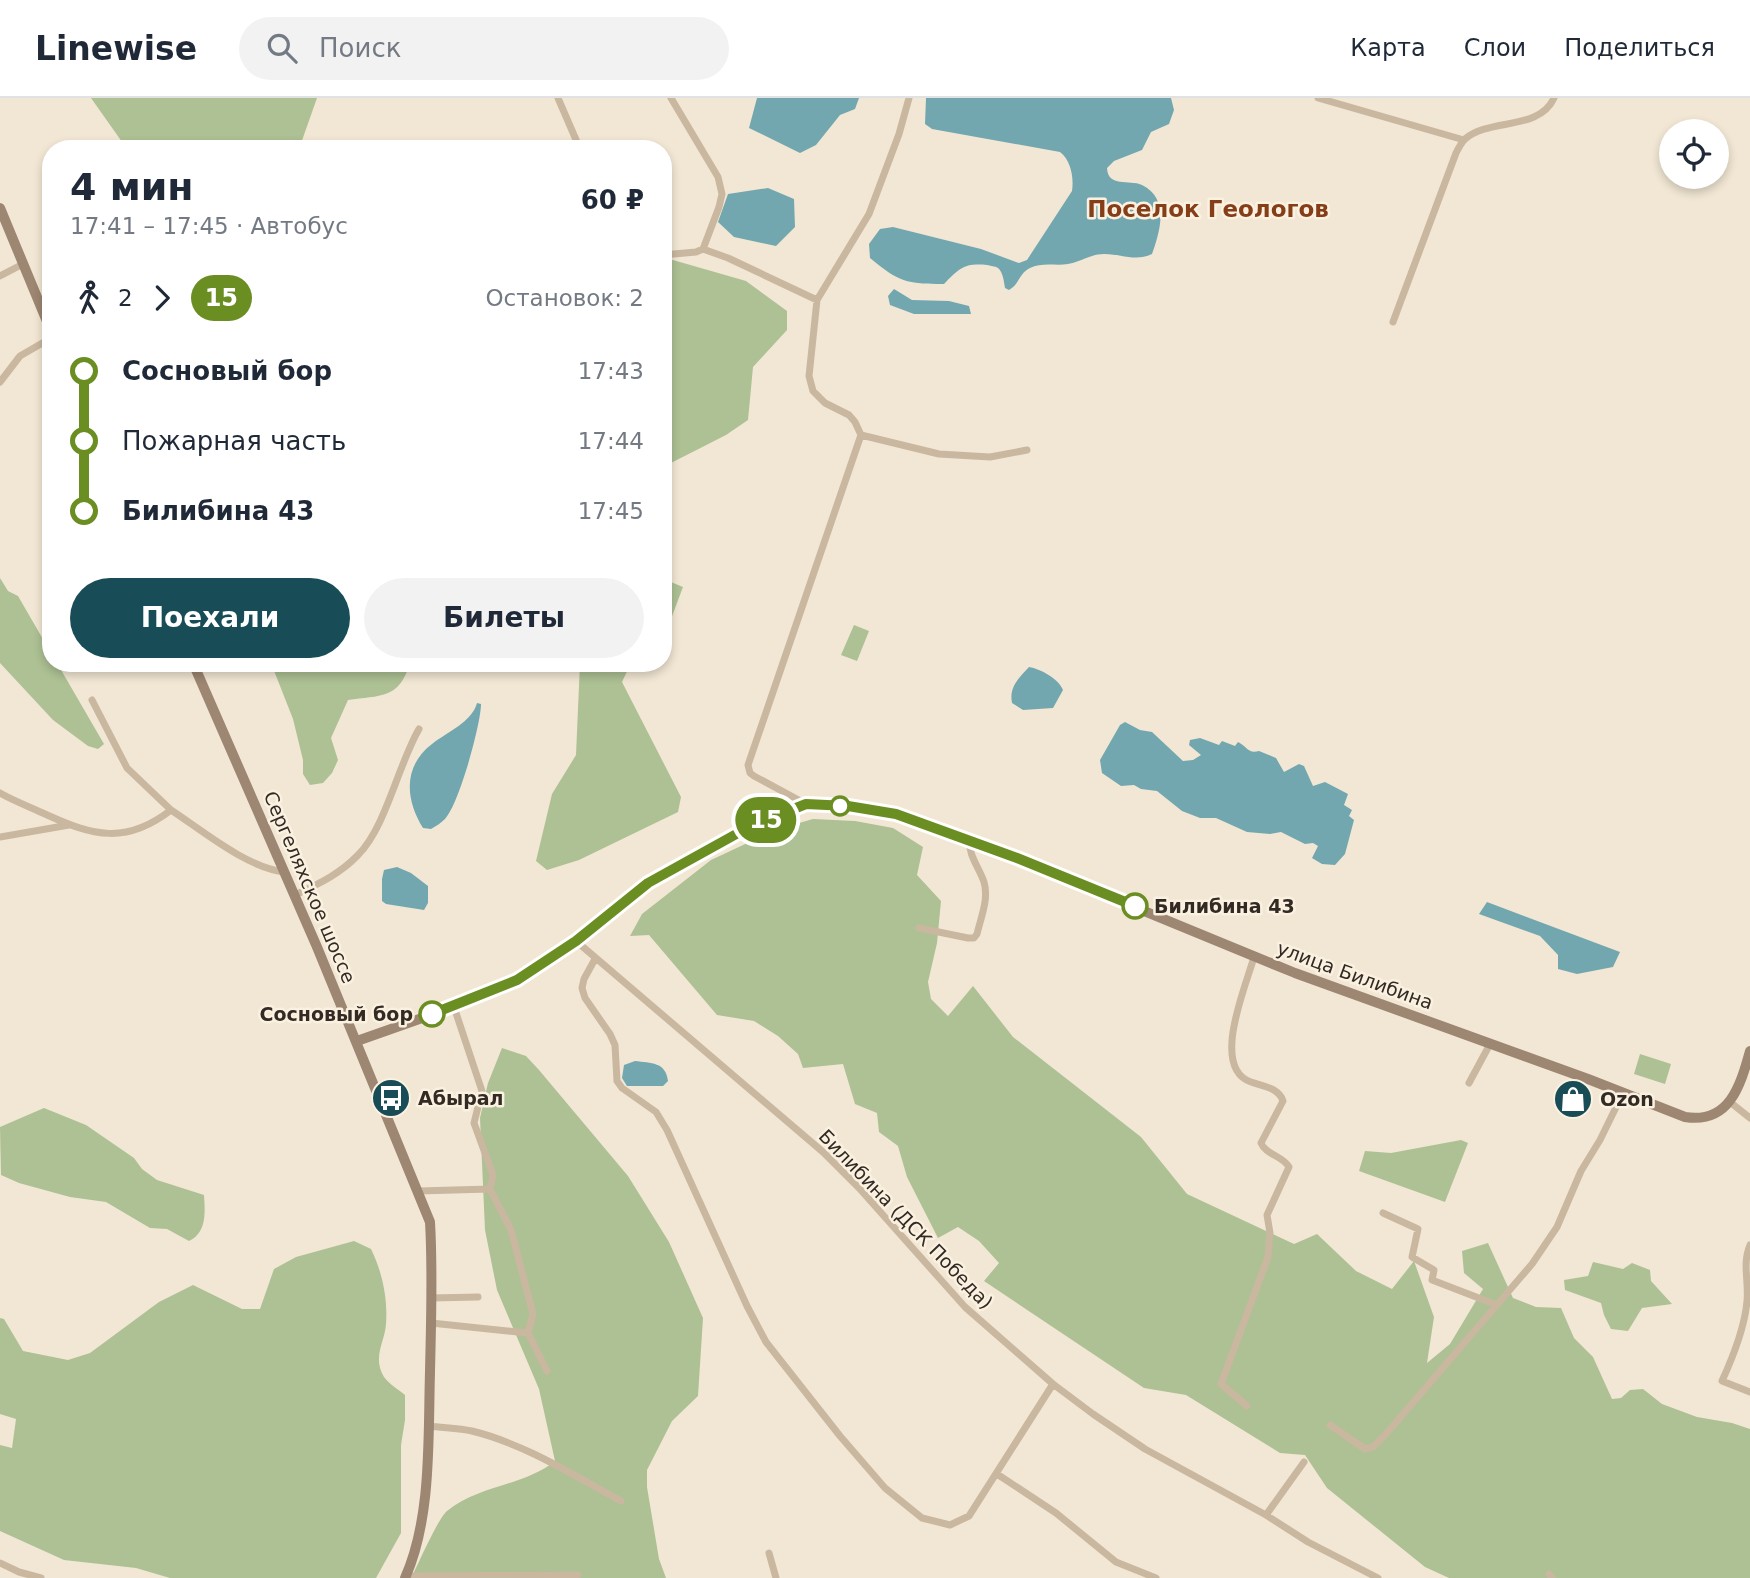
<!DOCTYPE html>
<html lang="ru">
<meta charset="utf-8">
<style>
body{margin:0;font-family:"DejaVu Sans",sans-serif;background:#f2f2f3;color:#1f2937;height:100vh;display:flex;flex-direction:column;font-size:26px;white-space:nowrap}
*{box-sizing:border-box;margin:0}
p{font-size:23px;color:#747a83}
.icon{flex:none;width:38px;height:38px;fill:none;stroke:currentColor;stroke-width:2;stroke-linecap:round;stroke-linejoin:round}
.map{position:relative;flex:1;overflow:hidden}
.panel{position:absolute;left:42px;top:42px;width:630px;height:532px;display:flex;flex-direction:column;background:#fff;border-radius:28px;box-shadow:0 4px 10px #0003}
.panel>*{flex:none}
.badge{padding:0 14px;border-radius:23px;font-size:24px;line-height:46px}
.fabs{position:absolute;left:1659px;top:21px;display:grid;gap:14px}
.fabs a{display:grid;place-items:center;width:70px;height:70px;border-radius:50%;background:#fff;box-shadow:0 4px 10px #0003;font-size:35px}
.map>.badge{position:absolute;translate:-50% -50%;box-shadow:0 0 0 4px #fff}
.legs{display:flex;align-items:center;gap:10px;height:77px;padding:0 28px;font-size:23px}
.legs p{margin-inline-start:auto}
.overview{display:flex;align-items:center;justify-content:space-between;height:119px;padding:0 28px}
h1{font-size:38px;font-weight:700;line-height:52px}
.cta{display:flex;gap:14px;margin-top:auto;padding:14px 28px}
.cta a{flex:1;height:80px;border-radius:42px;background:#184c56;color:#fff;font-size:28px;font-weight:700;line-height:80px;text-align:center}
.cta a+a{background:#f2f2f3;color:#1f2937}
ul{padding:0 28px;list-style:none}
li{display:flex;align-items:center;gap:24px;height:70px;font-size:26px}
li i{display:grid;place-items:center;width:10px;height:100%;margin:0 9px;background:currentColor}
li i::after{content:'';width:18px;height:18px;margin:-9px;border:5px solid;border-radius:50%;background:#fff}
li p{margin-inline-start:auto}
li:first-child i{background:linear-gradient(#0000 50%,currentColor 0)}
li:last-child i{background:linear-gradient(currentColor 50%,#0000 0)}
header{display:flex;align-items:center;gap:42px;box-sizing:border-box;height:98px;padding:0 35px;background:#fff;border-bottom:2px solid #e0e1e3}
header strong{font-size:33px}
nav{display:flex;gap:38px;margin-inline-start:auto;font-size:24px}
.search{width:490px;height:63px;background:#f2f2f3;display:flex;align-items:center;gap:18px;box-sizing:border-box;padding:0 24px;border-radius:38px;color:#747a83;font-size:26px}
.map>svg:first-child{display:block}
</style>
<header>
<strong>Linewise</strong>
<div class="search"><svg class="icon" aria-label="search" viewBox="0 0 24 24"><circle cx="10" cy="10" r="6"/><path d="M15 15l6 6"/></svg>Поиск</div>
<nav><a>Карта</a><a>Слои</a><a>Поделиться</a></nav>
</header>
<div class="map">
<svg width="1750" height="1480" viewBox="0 0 1750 1480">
<rect width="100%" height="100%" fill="#f2e7d4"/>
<!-- green -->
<path fill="#adc194" d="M91,0H317L299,51H127Z
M666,160L746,183L787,213V232L753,269L748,322L726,337L663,369V161Z
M663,478L666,482L683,489L663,542Z
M0,480L8,493L18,498L51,555V565H57L104,646L98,651L88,648L53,622L0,565Z
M854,527L869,533L857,563L841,557Z
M271,565H410C399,602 380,597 348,602L331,640L338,662L332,675L323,685L310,687L303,676V662L293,621Z
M437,565H497V571H437Z
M580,565H631L622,584L681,699L678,714L579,762L547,772L536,763L552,696L576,657Z
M813,721L855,723L893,730L923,749L917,777L941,803L937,845L928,884L931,901L948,918L973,888L1013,939L1141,1039L1187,1096L1294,1146L1317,1136L1356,1173L1392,1191L1414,1163L1434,1219L1427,1265L1450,1246L1483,1191L1464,1175L1462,1153L1488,1145L1513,1200L1536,1209L1561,1210L1574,1240L1593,1259L1612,1301L1621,1300L1630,1292L1643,1291L1662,1306L1697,1319L1732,1325L1750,1331V1480H1449L1425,1469L1327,1390L1305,1357L1280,1355L1186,1297L1144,1290L984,1183L999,1165L979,1143L958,1129L938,1140L907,1079L898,1048L879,1034L877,1015L855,1006L843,966L803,970L798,956L778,938L754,923L717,917L649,837L630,838L642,816L711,762L775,732Z
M502,950L526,958L539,972L628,1078L669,1144L703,1220L698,1298L672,1323L647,1372V1389L659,1461L666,1480H411C419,1465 437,1422 447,1413C479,1387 524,1388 555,1363L539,1291L497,1192L485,1132L480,1020L488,985Z
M1640,956L1671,966L1665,986L1634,976Z
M44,1010L86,1027L134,1060L142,1071L157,1082L204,1097C205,1114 207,1135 189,1143L167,1131L150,1130L106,1104L70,1099L19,1085L1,1077L0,1029Z
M1461,1042L1468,1045L1445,1104L1359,1073L1365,1053L1391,1055Z
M354,1143L371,1151C382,1173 388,1201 386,1226C385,1244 372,1259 384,1279C389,1286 399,1292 405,1297V1322L401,1347V1435L376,1480H170L136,1470L64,1462L0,1433V1347L12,1350L16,1321L0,1316V1220L4,1221L23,1253L68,1262L90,1255L159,1204L193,1187L242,1211H260L274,1171L296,1159Z
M1593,1164L1623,1171L1632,1165L1650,1172L1651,1183L1672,1206L1642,1210L1628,1233L1611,1231L1604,1217L1601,1205L1565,1192L1564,1182L1588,1178Z"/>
<!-- water -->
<path fill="#72a7b0" d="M757,0H859L855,11L840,17L816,47L800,55L749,30Z
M926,0H1171L1174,12L1169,26L1151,34L1142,52L1114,63L1107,70C1108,90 1129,81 1142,87C1170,101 1160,133 1152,156C1135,164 1122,156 1104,156C1090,156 1081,164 1068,166C1056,168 1041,164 1030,170C1019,175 1019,187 1009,192L1005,190C1004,184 1003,174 998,170C995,168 990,168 987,167C964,165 960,170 944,186C906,186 899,184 870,160L869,146L880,131L893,129L981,151L1019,165L1027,162L1072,93C1074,80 1071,62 1060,54L932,31L925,26Z
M768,90L794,101L795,129L776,148L734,139L718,124L728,96Z
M894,191L912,202L949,203L969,208L971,216H914L890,207L888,198Z
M1029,569C1041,571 1059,581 1063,592L1053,610L1023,612L1012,605C1009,589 1018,581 1029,569Z
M477,605L481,606C481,626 459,706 445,721C441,725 436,728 431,731L423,730C405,701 403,668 432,646C447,634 472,624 477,605Z
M1125,624L1140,632L1152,634L1183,663L1193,662L1201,657L1189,647L1190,642L1200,640L1219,647L1222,643L1235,648L1238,644C1247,648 1247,656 1259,653L1276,660L1284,674L1299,666L1304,668L1313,688L1325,684L1348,696L1344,707L1352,712L1349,718L1354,722L1345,756L1335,767L1322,766L1312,760L1318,748L1313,745L1305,746L1281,734L1270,736L1247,734L1216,720H1200L1182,713L1157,693L1141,691L1134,687L1121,688L1102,675L1100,662L1120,627Z
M397,769L411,775L428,788V805L424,812L386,806L382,803V781L384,772Z
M1487,804L1620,854L1613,869L1577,876L1558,871V857L1540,838L1479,816Z
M635,963C651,965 666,964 668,983L663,988H627L622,980L624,967Z"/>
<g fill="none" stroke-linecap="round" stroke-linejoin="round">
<!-- minor -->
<path stroke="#cab7a0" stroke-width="7" d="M558,0L580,51
M909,0L899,36L869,116L817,202L809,278L813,293L825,305L849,317L855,324L861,337L939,356L990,359L1027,352
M1318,0L1464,42
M703,151L728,160L817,202
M663,157L696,154L703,151L719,109L722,96L718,79L671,0
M0,178L23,166
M1393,224L1456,55C1458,51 1461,45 1465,41C1489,20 1539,33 1554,0
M0,284L20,258L51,240
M92,602L127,670L171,712
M0,695C14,703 30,709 45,716C93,738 126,747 171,712C203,733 247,770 285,774
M806,706L754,678L750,675L748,667L861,337
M0,739L69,727
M295,797C318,786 340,776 358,757C386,729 398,667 419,631
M919,830L968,840H974L977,836C981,819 989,801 984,784C979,769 969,759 969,741
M576,843L823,1054L859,1090L965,1209L1053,1286L1093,1316L1145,1351L1266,1417L1308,1444L1378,1480
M595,861L584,881L582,890L585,900L610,936L615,947L617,983L622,990L656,1014L667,1032L747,1208L766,1244L840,1338L885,1390L922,1420L950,1427L969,1418L1053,1286
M454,909L482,993L474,1025L493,1077L490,1091L511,1132L533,1216L528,1235L547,1273
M1469,985L1490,946
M1730,1004L1750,1020
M419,1093L490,1091
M1383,1115L1418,1131L1412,1159L1434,1172L1432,1182L1497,1207
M1750,1147C1742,1166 1749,1183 1747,1203C1745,1227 1732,1261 1722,1283L1750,1294
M431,1200L478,1199
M431,1225L528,1235
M1247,1308L1221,1286L1268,1159L1270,1135L1267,1117L1289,1069C1283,1058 1266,1057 1261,1045L1283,1003C1279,990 1263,988 1251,984C1210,970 1246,888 1254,859
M1330,1327L1365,1351L1373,1349L1386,1336L1532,1166L1557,1129L1581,1073L1600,1042L1623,995
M429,1328C443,1330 458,1330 472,1333C525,1346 573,1377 621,1403
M997,1376L1056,1415L1116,1464L1156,1480
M1266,1417L1304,1364
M769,1455L776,1480
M0,1465L19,1474L41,1480
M1549,1476L1552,1480
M406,1478L578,1477"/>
<!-- secondary -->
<path stroke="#9d8672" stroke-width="10" d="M0,110L51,233
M193,565L317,849L430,1124C433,1174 431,1224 430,1274C428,1339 432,1420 405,1480
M357,943L459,907L517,882L576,843L648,785L749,729L806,706L848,708L896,716L969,741L1295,875L1588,981L1685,1019C1729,1026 1740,989 1750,953"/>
</g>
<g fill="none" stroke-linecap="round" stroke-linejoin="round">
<defs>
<path id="line-1" d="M432,916L517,882L576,843L648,785L749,729L806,706L848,708L896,716L1017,760L1135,808"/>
</defs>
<!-- line-1 casing -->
<use href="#line-1" stroke="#fff" stroke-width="16"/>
<!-- line-1 -->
<use href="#line-1" stroke="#6b8e23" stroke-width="10"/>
</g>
<!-- icons -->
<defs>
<symbol id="bus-disc" viewBox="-11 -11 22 22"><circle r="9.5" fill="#184c56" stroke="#faf1e0"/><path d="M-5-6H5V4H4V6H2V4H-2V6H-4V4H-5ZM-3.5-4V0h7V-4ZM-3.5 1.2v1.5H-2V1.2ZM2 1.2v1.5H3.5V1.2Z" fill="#fff"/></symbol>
<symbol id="shop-disc" viewBox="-11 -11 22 22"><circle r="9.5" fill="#184c56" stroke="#faf1e0"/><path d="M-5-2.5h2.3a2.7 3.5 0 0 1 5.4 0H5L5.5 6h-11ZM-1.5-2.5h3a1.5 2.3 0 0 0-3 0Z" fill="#fff"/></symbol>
</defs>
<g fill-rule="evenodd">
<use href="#bus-disc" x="369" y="978" width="44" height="44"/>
<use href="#shop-disc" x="1551" y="979" width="44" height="44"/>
</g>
<!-- markers -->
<g fill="#fff" stroke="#6b8e23" stroke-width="3.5">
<circle cx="840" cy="708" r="9"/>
<circle cx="1135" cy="808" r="12"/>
<circle cx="432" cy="916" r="12"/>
</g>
<g text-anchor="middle" stroke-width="5" stroke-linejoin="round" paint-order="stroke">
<!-- street labels -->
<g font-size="19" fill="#332a24" stroke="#faf1e0">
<text transform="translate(310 789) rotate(67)" y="7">Сергеляхское шоссе</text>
<text transform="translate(1355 877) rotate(20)" y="7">улица Билибина</text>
<text transform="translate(906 1121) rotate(46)" y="7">Билибина (ДСК Победа)</text>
</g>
<!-- stop labels -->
<g font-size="19" font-weight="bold" fill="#332a24" stroke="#faf1e0" text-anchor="start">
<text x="1154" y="815">Билибина 43</text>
<text x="413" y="923" text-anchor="end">Сосновый бор</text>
</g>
<!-- poi labels -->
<g font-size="19" font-weight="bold" fill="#332a24" stroke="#faf1e0" text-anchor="start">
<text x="418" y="1007">Абырал</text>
<text x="1600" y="1008">Ozon</text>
</g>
<!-- quarter labels -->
<g font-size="23" font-weight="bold" fill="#863e19" stroke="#faf1e0">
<text x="1208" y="119">Поселок Геологов</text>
</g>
</g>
</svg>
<div class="fabs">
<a><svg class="icon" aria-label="locate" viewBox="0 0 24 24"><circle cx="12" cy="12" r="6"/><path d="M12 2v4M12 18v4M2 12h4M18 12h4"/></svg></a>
</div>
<b class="badge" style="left:766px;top:722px;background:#6b8e23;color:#fff">15</b>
<section class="panel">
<div class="overview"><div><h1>4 мин</h1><p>17:41 – 17:45 · Автобус</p></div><b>60 ₽</b></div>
<div class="legs"><svg class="icon" aria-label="walk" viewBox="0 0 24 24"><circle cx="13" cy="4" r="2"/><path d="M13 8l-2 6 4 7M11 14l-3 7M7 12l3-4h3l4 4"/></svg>2<svg class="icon" aria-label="forward" viewBox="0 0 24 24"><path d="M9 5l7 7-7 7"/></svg><b class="badge" style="background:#6b8e23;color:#fff">15</b><p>Остановок: 2</p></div>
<ul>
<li><i style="color:#6b8e23"></i><b>Сосновый бор</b><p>17:43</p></li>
<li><i style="color:#6b8e23"></i><span>Пожарная часть</span><p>17:44</p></li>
<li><i style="color:#6b8e23"></i><b>Билибина 43</b><p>17:45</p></li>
</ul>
<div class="cta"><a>Поехали</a><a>Билеты</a></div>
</section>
</div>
